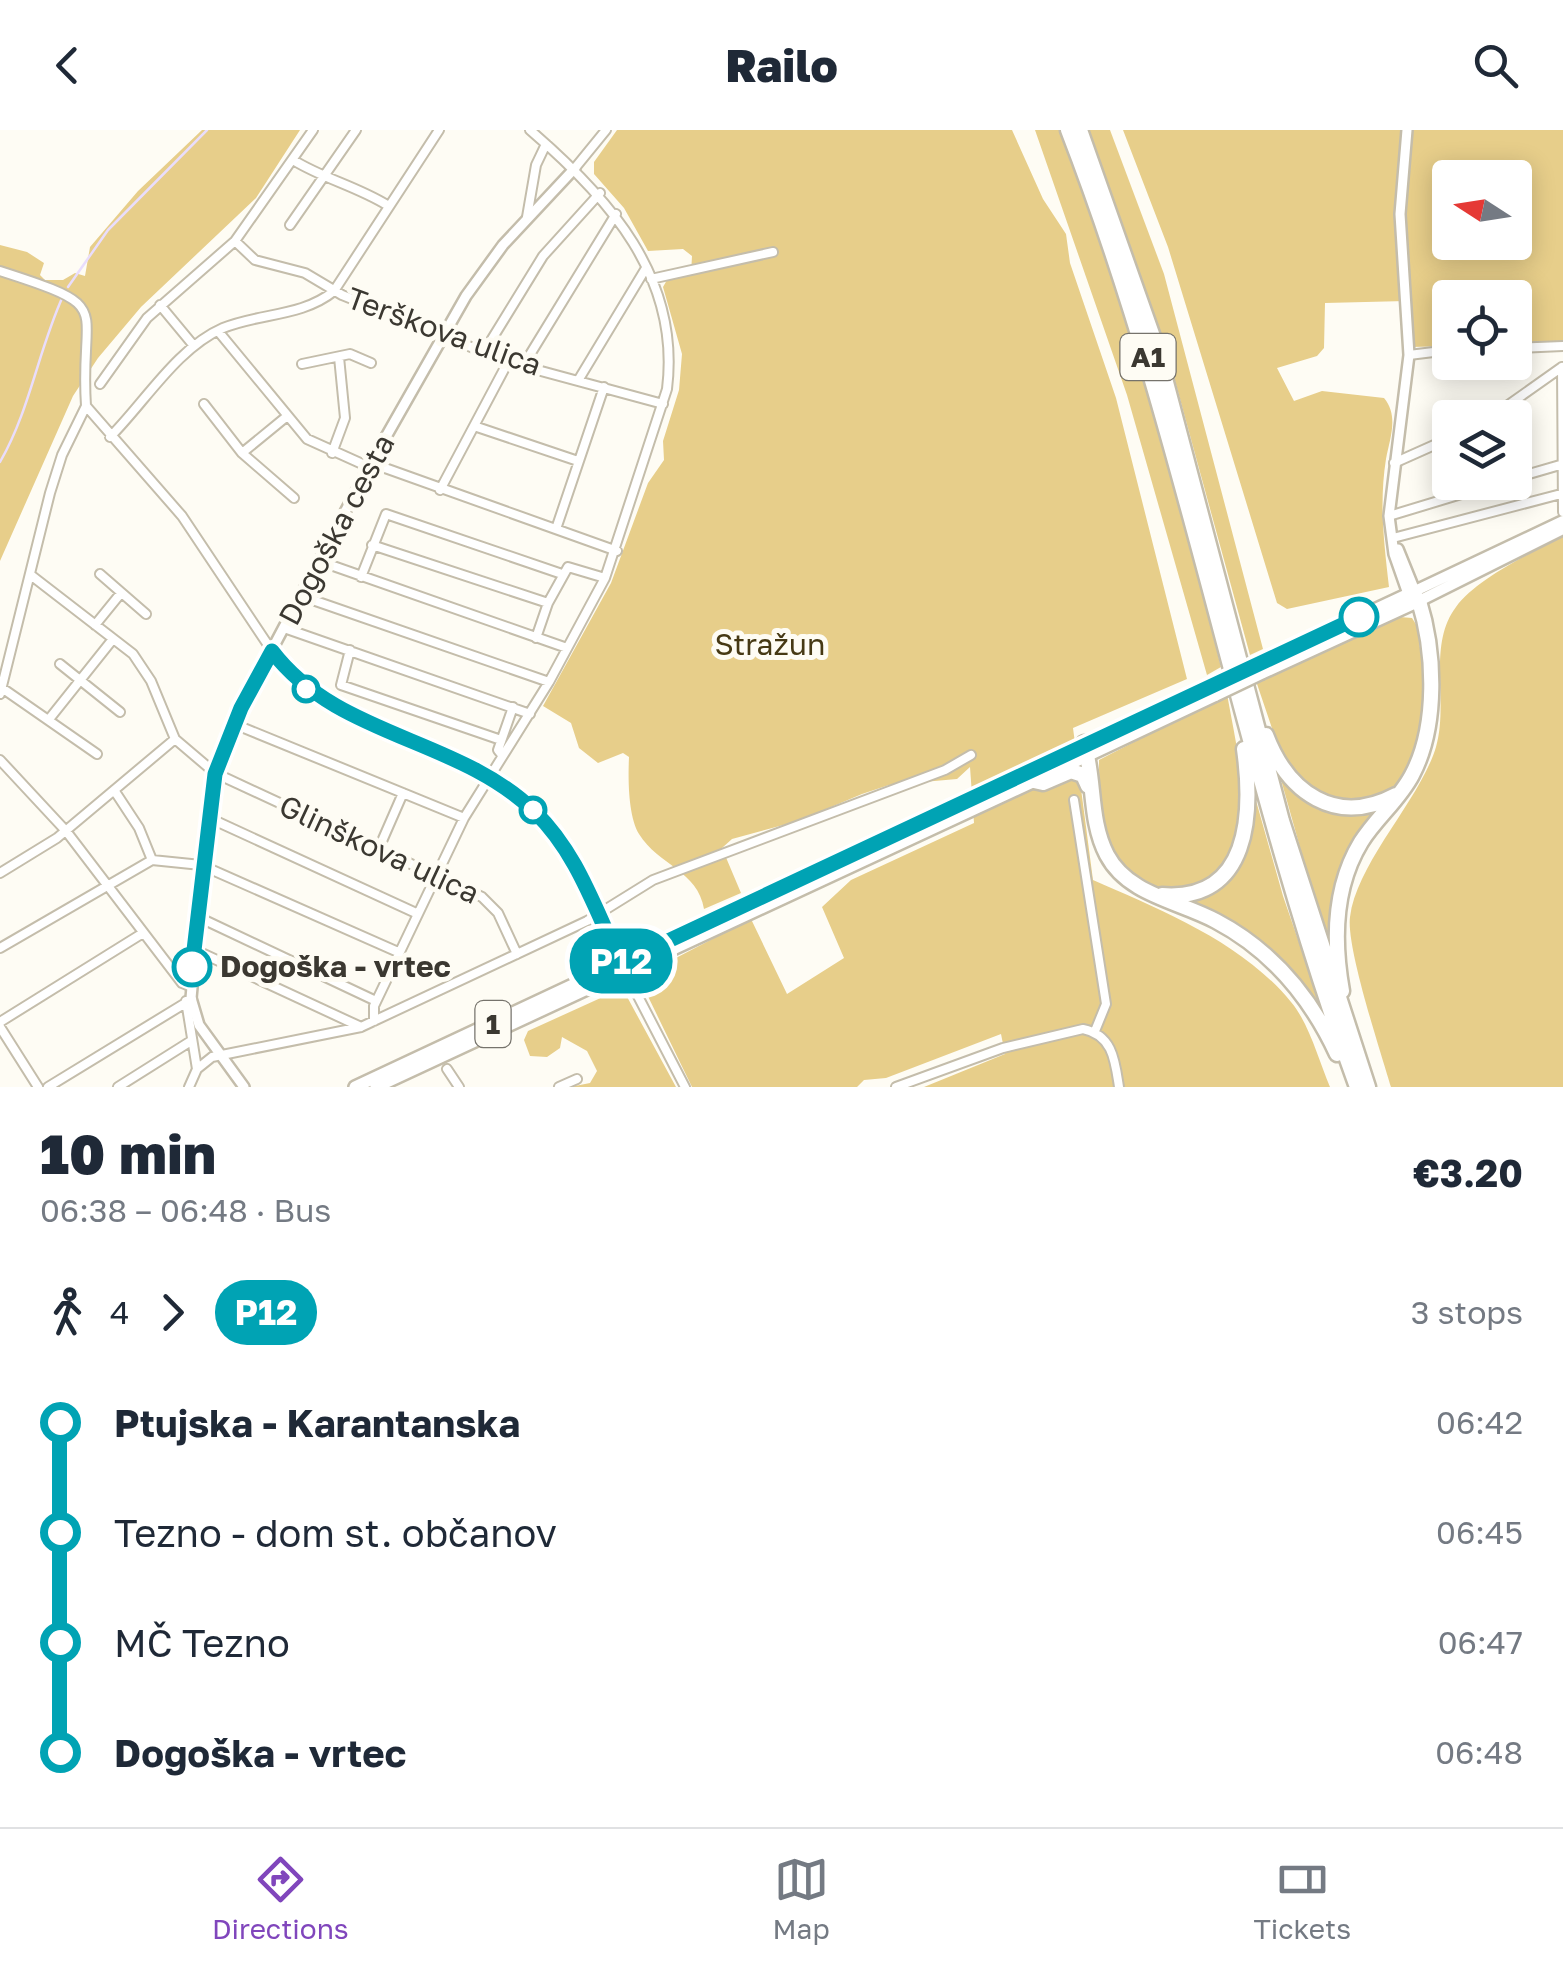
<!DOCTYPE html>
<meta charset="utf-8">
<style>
body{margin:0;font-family:"Golos Text",sans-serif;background:#f2f2f3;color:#1f2937;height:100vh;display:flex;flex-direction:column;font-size:38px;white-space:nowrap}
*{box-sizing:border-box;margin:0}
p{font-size:32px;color:#747a83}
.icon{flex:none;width:55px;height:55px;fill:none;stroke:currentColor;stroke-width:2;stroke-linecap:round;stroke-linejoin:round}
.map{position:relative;height:957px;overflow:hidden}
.panel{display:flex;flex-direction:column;background:#fff;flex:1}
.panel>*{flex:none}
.badge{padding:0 20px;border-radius:32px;font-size:35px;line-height:65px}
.needle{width:65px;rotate:282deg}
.controls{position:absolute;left:1432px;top:30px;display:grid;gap:20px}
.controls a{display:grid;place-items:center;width:100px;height:100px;border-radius:10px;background:#fff;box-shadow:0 5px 25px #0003;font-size:50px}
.map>.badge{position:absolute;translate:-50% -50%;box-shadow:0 0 0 5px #fff}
.legs{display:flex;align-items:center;gap:15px;height:110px;padding:0 40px;font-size:32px}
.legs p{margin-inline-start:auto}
.overview{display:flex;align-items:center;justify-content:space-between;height:170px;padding:0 40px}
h1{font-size:55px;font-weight:800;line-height:75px}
ul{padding:0 40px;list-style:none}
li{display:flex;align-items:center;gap:35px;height:110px;font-size:38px}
li i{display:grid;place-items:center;width:15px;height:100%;margin:0 12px;background:currentColor}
li i::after{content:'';width:25px;height:25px;margin:-12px;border:8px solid;border-radius:50%;background:#fff}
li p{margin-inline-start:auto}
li:first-child i{background:linear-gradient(#0000 50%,currentColor 0)}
li:last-child i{background:linear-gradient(currentColor 50%,#0000 0)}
header{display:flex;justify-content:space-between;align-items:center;height:130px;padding:0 40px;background:#fff;font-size:45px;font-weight:800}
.menu{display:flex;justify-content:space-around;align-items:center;height:140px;border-top:2px solid #e0e1e3;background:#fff;font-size:28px;color:#747a83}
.menu a{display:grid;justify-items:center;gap:5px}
.menu .active{color:#8046bc}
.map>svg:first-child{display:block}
</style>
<header><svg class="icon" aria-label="back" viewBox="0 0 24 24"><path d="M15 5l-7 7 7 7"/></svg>Railo<svg class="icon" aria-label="search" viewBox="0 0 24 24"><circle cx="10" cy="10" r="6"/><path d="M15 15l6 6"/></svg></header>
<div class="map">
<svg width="1563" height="957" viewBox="0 0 1563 957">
<rect width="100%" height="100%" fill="#fefcf4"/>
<!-- green -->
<path fill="#e7ce8a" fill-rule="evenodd" d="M202,0H300L256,68L141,177L98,228L73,266L0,431V115L27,122L44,133L40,145L45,150H63L75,143L85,146L90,117L138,61Z
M617,0H1012L1043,69L1066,104L1070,133L1116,268L1187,549L1073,598L1093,750C1161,780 1242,812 1291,872C1309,893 1319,931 1330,957H924L1005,924L1001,904L886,948L864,950L857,957H692L641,852L645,844L751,789L787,864L844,828L822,777L851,750L974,693L970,637L957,649L889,655L862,664L798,691L732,709L722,718L741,763L704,779C698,741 658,735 639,704C628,686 628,648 629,627L623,623L598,633L579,618L571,593L543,576L611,453L648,353L664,330L663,311L679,260L682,224L663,157L667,150L691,144L692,126L683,119L648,121L624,78L594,44V32Z
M1035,0H1059C1128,175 1176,355 1221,537L1207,545L1127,265Z
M1089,0H1110L1164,144L1263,519L1250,525L1171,236Z
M1123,0H1563V212L1515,213V168H1450V216L1411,217L1406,171L1325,173L1324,218L1317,226L1277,238L1294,271L1322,261L1384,268C1399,286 1390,308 1386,329C1379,373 1384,413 1389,457L1287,479L1277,473L1168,117ZM1450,48H1515V112H1450Z
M1563,405V957H1391C1381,923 1346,817 1350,787C1357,732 1420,670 1436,617C1449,572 1427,515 1456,477C1477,448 1532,423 1563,405Z
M1400,487L1412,488L1417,496L1426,561L1422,595L1410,642L1385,666L1353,676L1305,659L1280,622L1256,551Z
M1227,564C1235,609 1247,657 1241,702C1233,758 1152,786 1120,734C1101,706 1099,663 1099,630Z
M1278,639L1311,672L1388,673L1351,726L1335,842Z
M1251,653L1283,766L1325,888L1323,890L1284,837L1172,768L1231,743Z
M616,861L625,863L676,957H570L590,953L597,941L587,921L562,907L560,918L547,927L530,926L524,910L528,901Z"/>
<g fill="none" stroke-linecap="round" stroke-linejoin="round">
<!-- stream -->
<path stroke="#e9ddfc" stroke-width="2.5" d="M68,157L108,100L207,0
M0,332C30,280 38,221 63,166"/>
<defs>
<path id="minor" d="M293,30C324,49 356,56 387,75
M575,38L606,0
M527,87L536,35L546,14
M290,95L356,0
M235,111L255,130L305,143L342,165L508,232L663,274
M0,141C118,179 79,172 86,276L182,386L272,521
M651,149L773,122
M160,175L194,216
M218,201L307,309L369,337
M1515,218L1563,216
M484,222L543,126L600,63
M1409,225L1450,220
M302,234L350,224L371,233
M523,236L616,84
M1562,237L1563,382
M579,249L646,138
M100,254L147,188L235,111L313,0
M204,274L242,323L294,368
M1490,288L1562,237
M474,296L578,331
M110,307C145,272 177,218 223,198C259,183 302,187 334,161L439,0
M242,323L286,287
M332,323L345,288L339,227
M371,333L617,421
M1394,333L1450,308
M1515,348L1560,335
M440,360L508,232
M1389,386L1501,352
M556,399L604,257
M1393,408L1561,364
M372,415L548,473L568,437L605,448
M319,431L567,518
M100,444L146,484
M32,446L133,524L151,551L175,609L215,643L482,767L498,783L517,824
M361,447L386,384L562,444
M301,466L549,552
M95,495L121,463
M284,498L530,584
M536,508L548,473
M350,520L341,555L501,610
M60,534L120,582
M2,558L97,624
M0,564L50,363L62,325L86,276
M50,588L113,509
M234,594L464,688
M502,625L498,620L513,577
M0,630L66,701L182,853L192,857
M114,660L139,698L152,730
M1074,670L1106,874L1095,901
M207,687L416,783
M379,718L403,663
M0,743L57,708L175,609
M196,786L376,871
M0,818L152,730L201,735L398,822
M193,819L361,897
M626,843L685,957
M186,871L197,939L189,957
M374,891V876L464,688L549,552L605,448L667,259C681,147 608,67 530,0
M0,892L143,803
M0,897L38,957
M197,939L212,927L361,897L587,791L653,750L945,640L971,625
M447,939L459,957
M48,957L192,869
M118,957L191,911
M559,957L577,949
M896,957L1003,918L1083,899C1113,905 1115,931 1119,957"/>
<path id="tertiary" d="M1407,0L1400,84L1409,225L1389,386L1394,424L1408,464
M1398,419L1415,461
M272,521C332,602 437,605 514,663C571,707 593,773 623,836
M244,957L199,895L191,868L210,664L241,578L371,333L466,166L503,115L575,38"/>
<path id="secondary" d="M1415,461L1563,391
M1419,471L1563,399"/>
<path id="primary" d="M1259,534L1415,461L1419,471L1262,543
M1055,641L1216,565
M355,957L1213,555
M376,957L1039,649"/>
<path id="motorway" d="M1068,0C1189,312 1242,643 1357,957
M1080,0L1157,218L1282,691L1368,957
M1266,605C1288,663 1336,697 1396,665
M1084,613C1095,649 1089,691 1107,725C1128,765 1179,771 1216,791C1271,820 1311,868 1337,924
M1034,651L1043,653L1071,641L1083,645L1088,656
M1162,765C1250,772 1253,683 1244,619
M1342,861C1333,811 1333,758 1361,712C1376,688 1399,670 1412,645C1438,596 1435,522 1419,471"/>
</defs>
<!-- minor casing -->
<use href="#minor" stroke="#c4bdab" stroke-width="12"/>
<!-- tertiary casing -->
<use href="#tertiary" stroke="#c4bdab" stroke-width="14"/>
<!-- secondary casing -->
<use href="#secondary" stroke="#c4bdab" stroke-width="15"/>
<!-- primary casing -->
<use href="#primary" stroke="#c4bdab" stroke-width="16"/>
<!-- motorway casing -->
<use href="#motorway" stroke="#c4bdab" stroke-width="19"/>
<!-- minor -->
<use href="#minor" stroke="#fff" stroke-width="8"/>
<!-- tertiary -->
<use href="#tertiary" stroke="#fff" stroke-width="9"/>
<!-- secondary -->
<use href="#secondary" stroke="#fff" stroke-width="10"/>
<!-- primary -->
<use href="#primary" stroke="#fff" stroke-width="11"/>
<!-- motorway -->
<use href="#motorway" stroke="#fff" stroke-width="14"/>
<defs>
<path id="primary-bridge" d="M1213,555L1259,534
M1216,565L1262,543"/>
</defs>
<!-- primary-bridge casing -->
<use href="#primary-bridge" stroke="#c4bdab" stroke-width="16" stroke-linecap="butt"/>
<!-- primary-bridge -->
<use href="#primary-bridge" stroke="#fff" stroke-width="11"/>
</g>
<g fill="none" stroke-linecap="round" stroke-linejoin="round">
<defs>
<path id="line-1" d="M192,837L215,644L241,578L272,521C338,608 458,607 535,682C578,724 595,780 621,833L1359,487"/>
</defs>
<!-- line-1 casing -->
<use href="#line-1" stroke="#fff" stroke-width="22"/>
<!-- line-1 -->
<use href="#line-1" stroke="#00a3b4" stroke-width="15"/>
</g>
<!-- markers -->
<g fill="#fff" stroke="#00a3b4" stroke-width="5">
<circle cx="1359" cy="487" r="18"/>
<circle cx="306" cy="559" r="12"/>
<circle cx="533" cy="680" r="12"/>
<circle cx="192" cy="837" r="18"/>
</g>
<g text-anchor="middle" stroke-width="10" stroke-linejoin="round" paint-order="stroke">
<!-- shield labels -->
<g fill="#fefcf4" stroke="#76736c" stroke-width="2.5">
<rect x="1120.5" y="204" width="55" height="46" rx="8"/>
<rect x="475.5" y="871" width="35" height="46" rx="8"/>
</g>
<g font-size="28" font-weight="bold" fill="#3b3831">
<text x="1148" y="237">A1</text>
<text x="493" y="904">1</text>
</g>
<!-- street labels -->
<g font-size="30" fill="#3b3831" stroke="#fefcf4">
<text transform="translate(444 202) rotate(20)" y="10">Terškova ulica</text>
<text transform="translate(337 400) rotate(-62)" y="10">Dogoška cesta</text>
<text transform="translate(379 720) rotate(25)" y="10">Glinškova ulica</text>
</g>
<!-- park labels -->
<g font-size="30" fill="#463914" stroke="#fefcf4">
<text x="770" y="525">Stražun</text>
</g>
<!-- stop labels -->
<g font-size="30" font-weight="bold" fill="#3b3831" stroke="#fefcf4" text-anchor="start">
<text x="220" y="847">Dogoška - vrtec</text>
</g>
</g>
</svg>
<div class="controls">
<a><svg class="needle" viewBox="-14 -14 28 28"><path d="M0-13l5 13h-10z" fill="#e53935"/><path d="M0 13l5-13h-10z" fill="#747a83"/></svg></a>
<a><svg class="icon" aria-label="locate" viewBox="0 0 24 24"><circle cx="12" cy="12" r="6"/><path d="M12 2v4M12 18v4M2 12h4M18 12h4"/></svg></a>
<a><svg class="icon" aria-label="layers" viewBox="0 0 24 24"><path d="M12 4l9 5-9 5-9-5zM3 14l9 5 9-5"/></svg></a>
</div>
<b class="badge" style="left:621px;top:831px;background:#00a3b4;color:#fff">P12</b>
</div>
<section class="panel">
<div class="overview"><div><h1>10 min</h1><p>06:38 – 06:48 · Bus</p></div><b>€3.20</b></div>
<div class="legs"><svg class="icon" aria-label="walk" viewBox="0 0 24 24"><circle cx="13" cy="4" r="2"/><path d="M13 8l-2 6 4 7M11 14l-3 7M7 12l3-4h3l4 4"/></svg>4<svg class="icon" aria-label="forward" viewBox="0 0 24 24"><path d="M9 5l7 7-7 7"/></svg><b class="badge" style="background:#00a3b4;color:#fff">P12</b><p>3 stops</p></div>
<ul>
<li><i style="color:#00a3b4"></i><b>Ptujska - Karantanska</b><p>06:42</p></li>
<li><i style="color:#00a3b4"></i><span>Tezno - dom st. občanov</span><p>06:45</p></li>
<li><i style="color:#00a3b4"></i><span>MČ Tezno</span><p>06:47</p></li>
<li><i style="color:#00a3b4"></i><b>Dogoška - vrtec</b><p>06:48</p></li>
</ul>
</section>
<nav class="menu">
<a class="active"><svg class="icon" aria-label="directions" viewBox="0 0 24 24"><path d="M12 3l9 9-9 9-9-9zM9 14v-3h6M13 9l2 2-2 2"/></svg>Directions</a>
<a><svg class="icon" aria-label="map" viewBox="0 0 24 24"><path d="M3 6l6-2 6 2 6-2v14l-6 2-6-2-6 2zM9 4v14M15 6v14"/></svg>Map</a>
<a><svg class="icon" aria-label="tickets" viewBox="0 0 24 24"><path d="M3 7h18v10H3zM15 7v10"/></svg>Tickets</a>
</nav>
